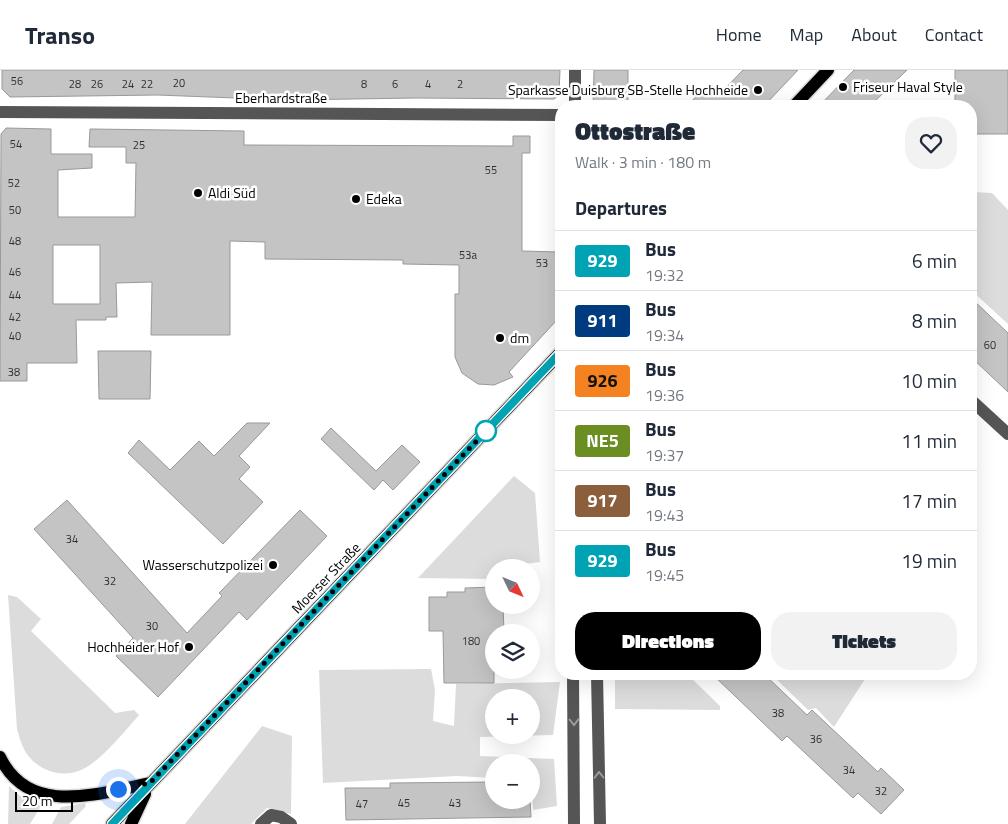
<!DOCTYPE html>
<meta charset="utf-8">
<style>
body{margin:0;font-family:"Titillium Web",sans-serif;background:#f2f2f3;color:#1f2937;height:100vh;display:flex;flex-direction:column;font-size:19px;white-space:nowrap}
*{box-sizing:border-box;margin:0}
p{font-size:16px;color:#747a83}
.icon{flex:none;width:28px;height:28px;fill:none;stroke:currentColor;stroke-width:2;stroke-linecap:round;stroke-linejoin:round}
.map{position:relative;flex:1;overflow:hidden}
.sheet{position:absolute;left:555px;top:30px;width:422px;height:580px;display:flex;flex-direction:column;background:#fff;border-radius:20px;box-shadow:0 5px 20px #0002}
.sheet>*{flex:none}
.badge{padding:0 10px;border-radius:4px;font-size:18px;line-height:32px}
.needle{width:32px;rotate:133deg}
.controls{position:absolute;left:485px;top:489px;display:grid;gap:10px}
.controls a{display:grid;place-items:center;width:55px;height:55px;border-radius:50%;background:#fff;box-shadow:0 5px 20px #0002;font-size:25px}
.scale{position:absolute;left:15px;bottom:12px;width:58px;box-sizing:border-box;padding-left:5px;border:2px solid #000;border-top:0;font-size:14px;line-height:18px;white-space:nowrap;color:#000;-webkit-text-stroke:4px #fff;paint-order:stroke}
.you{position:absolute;width:25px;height:25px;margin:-12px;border:4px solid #fff;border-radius:50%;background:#1a73e8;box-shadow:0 0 0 8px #1a73e833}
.map>.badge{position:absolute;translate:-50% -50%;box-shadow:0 0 0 2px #fff}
h2{padding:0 20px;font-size:19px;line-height:45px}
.round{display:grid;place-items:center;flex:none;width:52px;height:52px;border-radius:20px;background:#f2f2f3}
.summary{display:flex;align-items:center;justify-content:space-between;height:85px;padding:0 20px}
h1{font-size:24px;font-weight:800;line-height:38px}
.cta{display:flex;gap:10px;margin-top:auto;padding:10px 20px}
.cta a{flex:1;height:58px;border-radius:20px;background:#000;color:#fff;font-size:20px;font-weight:800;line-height:58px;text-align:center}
.cta a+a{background:#f2f2f3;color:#1f2937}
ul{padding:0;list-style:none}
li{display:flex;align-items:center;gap:15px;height:60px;padding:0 20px;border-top:1px solid #e0e1e3}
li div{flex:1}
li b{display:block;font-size:19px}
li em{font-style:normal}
li .badge{min-width:55px;font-weight:700;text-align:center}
header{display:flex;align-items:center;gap:30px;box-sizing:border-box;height:70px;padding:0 25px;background:#fff;border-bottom:1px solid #e0e1e3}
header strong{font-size:24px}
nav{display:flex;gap:28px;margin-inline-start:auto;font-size:18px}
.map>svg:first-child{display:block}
</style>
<header>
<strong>Transo</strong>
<nav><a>Home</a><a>Map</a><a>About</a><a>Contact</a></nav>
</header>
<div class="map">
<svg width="1008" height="754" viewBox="0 0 1008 754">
<rect width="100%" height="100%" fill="#fff"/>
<!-- green -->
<path fill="#dcdcdc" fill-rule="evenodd" d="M971,122L992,123L1008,140V254L971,220Z
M514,406L535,423L540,492L494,498V509L418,508Z
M8,525L17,527L41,549L31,561L115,643L134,640L139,645C126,660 99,693 81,700C61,709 36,700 25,681C21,674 19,666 17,659Z
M431,599L435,620L433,651L454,656L456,614L560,612L553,665L480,667V686L554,689L557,736L533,740L531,692H494V708L457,706L323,713L319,600ZM494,628H531V665H494Z
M615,604H687L720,636V640L615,639Z
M771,604H861L865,609L834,657L816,638L808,640Z
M262,656L292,666L291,744L267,738L251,754H185Z
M9,716L20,726L41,736L30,754H8Z
M85,733L86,736L69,754H52L61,737Z"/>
<!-- building -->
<path fill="#c4c4c4" stroke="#999" fill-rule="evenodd" d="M2,0H560L559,25L554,29L416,28L288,30L157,25L10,27L2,19Z
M594,0H628V36H593Z
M743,0H798L764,36L688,35L705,17L716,28Z
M854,0H907L870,36H819Z
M955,0H1008V64H971V36H955Z
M6,58L51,59V84H92V98L58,100V147H135L136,93H126V77H89L90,59L244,61V75L513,76V66H530V83H522V181L559,182L556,251L509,302L513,307L494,315L478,314L462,303L455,287V224H459V195L403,194V190L265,189V172L230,171V265H151L152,212L116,213L117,247H106V250H76L77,293H27V311H0L1,64ZM53,175H100V234H53Z
M971,228L1008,263V322L971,287Z
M98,281H151L150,329H99Z
M247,353H270L239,386L250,397L239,409L263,432L223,474L128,383L139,370L170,400L199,371L214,386Z
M331,358L376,401L402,375L420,392L393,420L383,410L374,420L321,369Z
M67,430L187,563L222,526L219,523L300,440L327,466L247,550L239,542L158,627L116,586L133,568L34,459Z
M494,517V535H503L504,562H494V613H444L443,561H429V527H447V522H465V518Z
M712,604H764L807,645L812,640L878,702L881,698L904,720L881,744L858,723L853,728L787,666L782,671Z
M494,712V730H530L531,747L346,750L345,718H390V713Z"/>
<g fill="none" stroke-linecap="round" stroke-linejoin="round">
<defs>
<path id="major" d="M794,36L828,0
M0,687C29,748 99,723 151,713
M112,754L561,282
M131,754L145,724"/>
</defs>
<!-- major casing -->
<use href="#major" stroke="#dbdbdb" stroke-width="15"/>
<!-- minor -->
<path stroke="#555" stroke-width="12" d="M575,36V0
M0,42L561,45
M971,330L1008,364
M573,604L574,754
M597,604L600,754
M261,754L271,745L281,747L291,754"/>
<!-- major -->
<use href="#major" stroke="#000" stroke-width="12"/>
</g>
<!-- one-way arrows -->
<defs><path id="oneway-chevron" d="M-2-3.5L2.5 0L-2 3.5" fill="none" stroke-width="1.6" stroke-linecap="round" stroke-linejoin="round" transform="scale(1.25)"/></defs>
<g stroke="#999">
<use href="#oneway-chevron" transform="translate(574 652) rotate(89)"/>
<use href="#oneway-chevron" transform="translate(599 705) rotate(-91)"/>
</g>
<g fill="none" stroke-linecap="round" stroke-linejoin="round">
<defs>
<path id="line" d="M112,754L561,282"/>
</defs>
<!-- line casing -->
<use href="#line" stroke="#fff" stroke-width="11"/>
<!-- line -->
<use href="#line" stroke="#00a3b4" stroke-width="8"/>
<!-- walk -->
<path stroke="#000" stroke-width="5" stroke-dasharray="0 9" d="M118,719L150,713L488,359L486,361"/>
</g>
<!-- markers -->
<g fill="#000" stroke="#fff" stroke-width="2">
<circle cx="843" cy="17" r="5"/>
<circle cx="758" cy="20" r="5"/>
<circle cx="198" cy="123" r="5"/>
<circle cx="356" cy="129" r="5"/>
<circle cx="500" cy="268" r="5"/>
<circle cx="273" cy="495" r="5"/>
<circle cx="189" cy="577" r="5"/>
</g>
<circle fill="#fff" stroke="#00a3b4" stroke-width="2.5" cx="486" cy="361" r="10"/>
<g text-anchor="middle" stroke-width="5" stroke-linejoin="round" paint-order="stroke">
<!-- number labels -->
<g font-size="11" fill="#313131">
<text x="17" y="15">56</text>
<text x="179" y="17">20</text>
<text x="75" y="18">28</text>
<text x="97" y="18">26</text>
<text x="128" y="18">24</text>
<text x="147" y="18">22</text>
<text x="364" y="18">8</text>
<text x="395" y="18">6</text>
<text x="428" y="18">4</text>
<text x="460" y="18">2</text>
<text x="16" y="78">54</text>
<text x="139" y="79">25</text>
<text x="491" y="104">55</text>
<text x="14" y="117">52</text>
<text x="15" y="144">50</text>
<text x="15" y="175">48</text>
<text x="468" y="189">53a</text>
<text x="542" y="197">53</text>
<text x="15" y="206">46</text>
<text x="15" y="229">44</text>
<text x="15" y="251">42</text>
<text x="15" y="270">40</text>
<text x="990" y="279">60</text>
<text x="14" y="306">38</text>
<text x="72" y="473">34</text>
<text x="110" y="515">32</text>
<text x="152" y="560">30</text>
<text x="471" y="575">180</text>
<text x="778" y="647">38</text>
<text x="816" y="673">36</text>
<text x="849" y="704">34</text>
<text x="881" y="725">32</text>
<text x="404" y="737">45</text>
<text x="455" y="737">43</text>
<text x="362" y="738">47</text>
</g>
<!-- poi labels -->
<g font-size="14" fill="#000" stroke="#fff" text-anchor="start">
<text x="853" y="22">Friseur Haval Style</text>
<text x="748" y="25" text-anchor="end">Sparkasse Duisburg SB-Stelle Hochheide</text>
<text x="208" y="128">Aldi Süd</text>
<text x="366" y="134">Edeka</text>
<text x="510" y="273">dm</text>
<text x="263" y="500" text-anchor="end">Wasserschutzpolizei</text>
<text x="179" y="582" text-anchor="end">Hochheider Hof</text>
</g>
<!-- street labels -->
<g font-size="14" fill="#000" stroke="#fff">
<text x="281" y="33">Eberhardstraße</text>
<text transform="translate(326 508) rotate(-46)" y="5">Moerser Straße</text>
</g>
</g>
</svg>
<div class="controls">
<a><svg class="needle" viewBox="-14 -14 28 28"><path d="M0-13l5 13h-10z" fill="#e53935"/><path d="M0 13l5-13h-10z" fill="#747a83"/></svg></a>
<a><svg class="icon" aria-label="layers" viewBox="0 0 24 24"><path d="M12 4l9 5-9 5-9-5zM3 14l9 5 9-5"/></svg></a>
<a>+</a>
<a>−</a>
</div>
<div class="scale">20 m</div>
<div class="you" style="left:118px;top:719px"></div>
<section class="sheet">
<div class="summary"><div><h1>Ottostraße</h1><p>Walk · 3 min · 180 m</p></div><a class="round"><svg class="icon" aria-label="heart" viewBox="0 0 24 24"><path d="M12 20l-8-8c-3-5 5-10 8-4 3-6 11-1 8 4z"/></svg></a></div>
<h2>Departures</h2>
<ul>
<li><span class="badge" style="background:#00a3b4;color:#fff">929</span><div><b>Bus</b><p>19:32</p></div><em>6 min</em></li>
<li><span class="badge" style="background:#003b80;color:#fff">911</span><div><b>Bus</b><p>19:34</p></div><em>8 min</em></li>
<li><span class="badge" style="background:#f58220;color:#111">926</span><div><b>Bus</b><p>19:36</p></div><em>10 min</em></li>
<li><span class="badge" style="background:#6b8e23;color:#fff">NE5</span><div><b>Bus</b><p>19:37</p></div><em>11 min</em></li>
<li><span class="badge" style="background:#8b5e3c;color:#fff">917</span><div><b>Bus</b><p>19:43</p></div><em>17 min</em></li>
<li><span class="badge" style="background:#00a3b4;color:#fff">929</span><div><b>Bus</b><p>19:45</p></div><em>19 min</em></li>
</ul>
<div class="cta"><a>Directions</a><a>Tickets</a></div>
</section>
</div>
